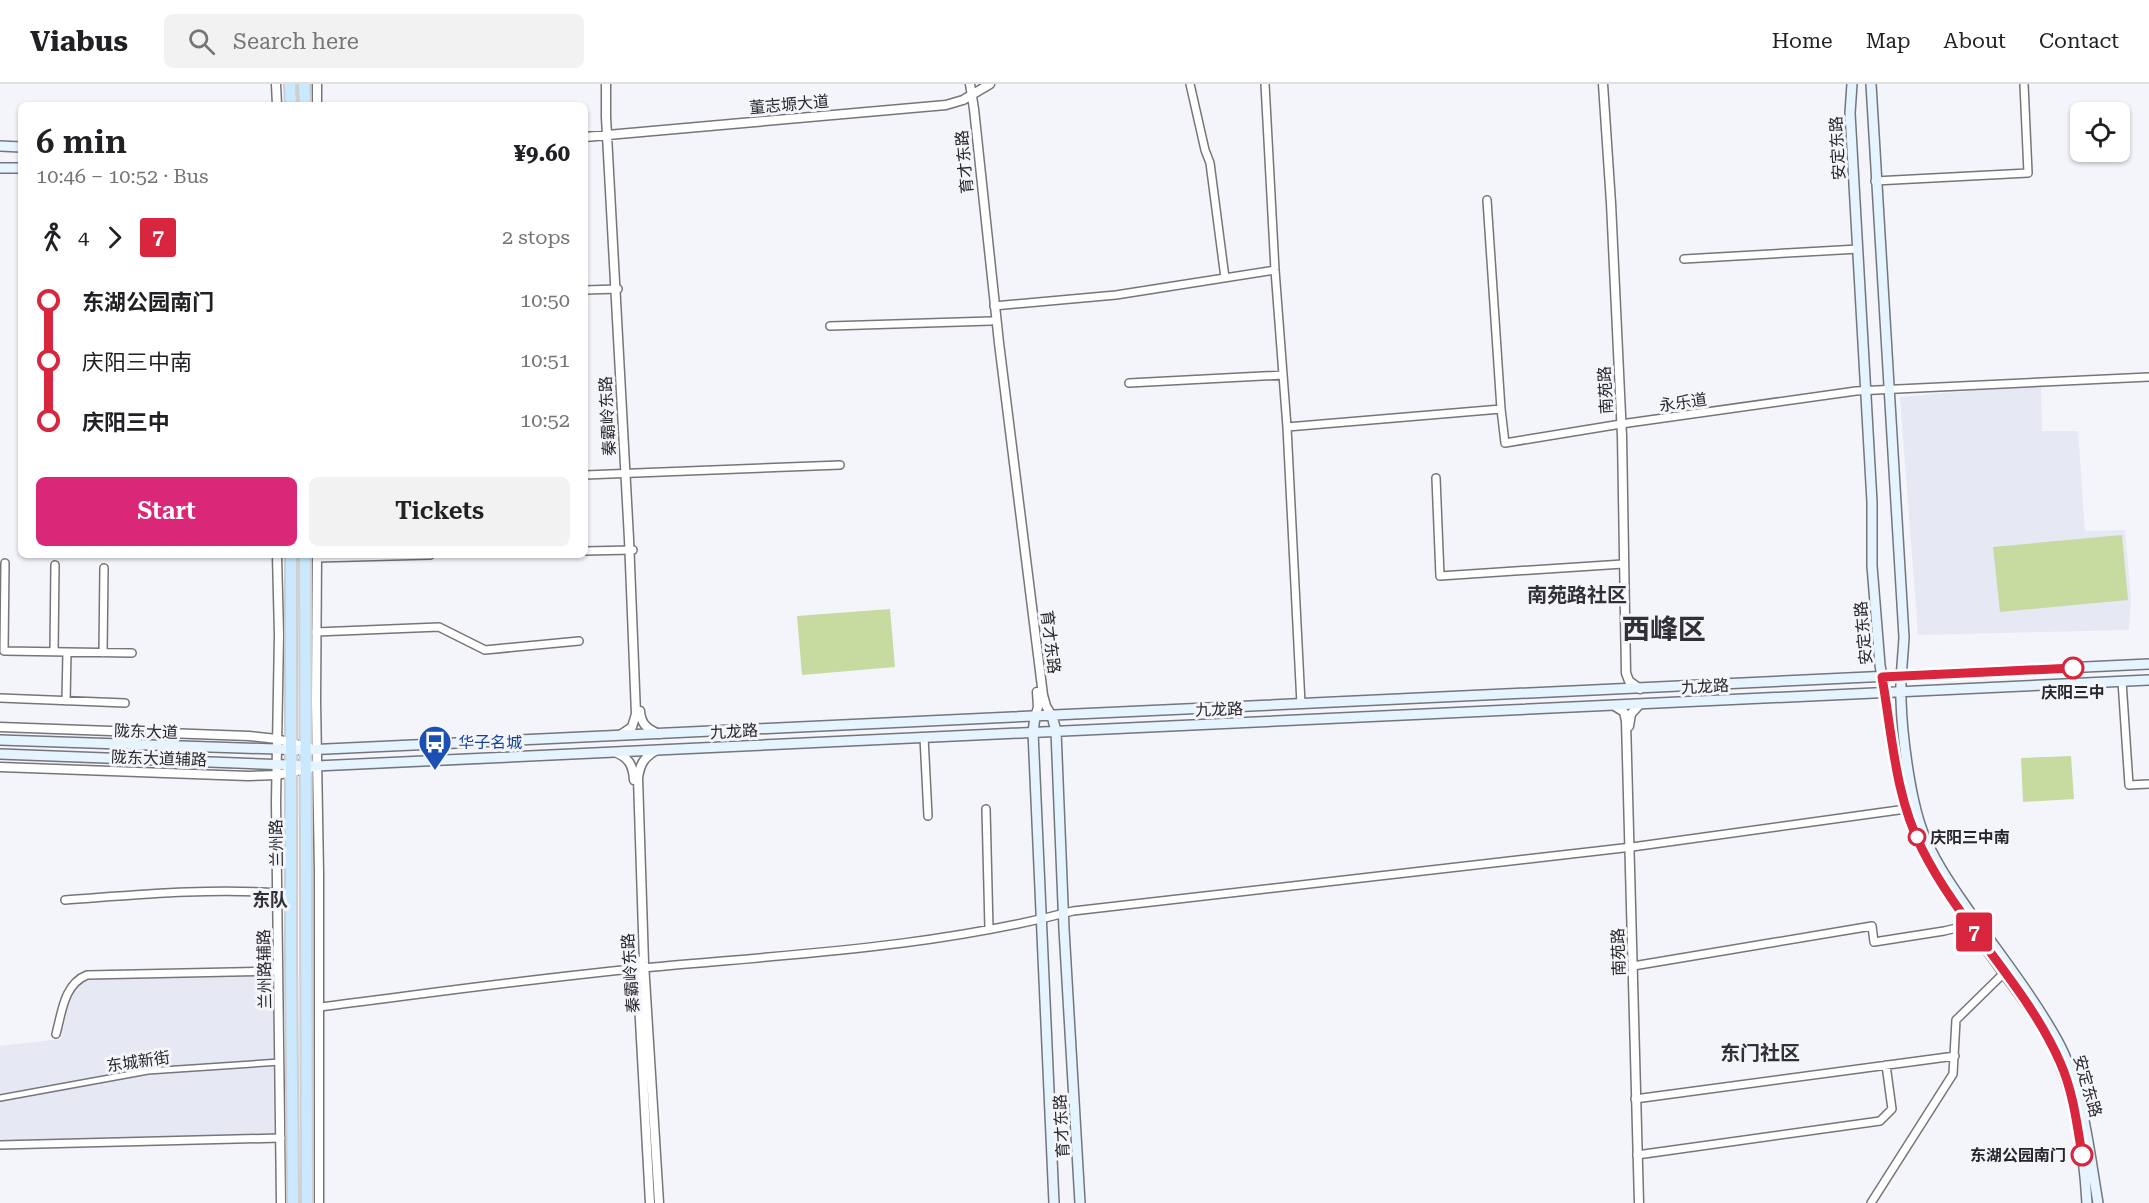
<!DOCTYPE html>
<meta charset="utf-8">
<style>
body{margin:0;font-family:"Roboto Serif","Noto Sans SC",serif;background:#f2f2f2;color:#202124;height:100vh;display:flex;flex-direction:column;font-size:22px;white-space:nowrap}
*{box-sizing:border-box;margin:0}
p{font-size:20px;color:#757577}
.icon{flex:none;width:33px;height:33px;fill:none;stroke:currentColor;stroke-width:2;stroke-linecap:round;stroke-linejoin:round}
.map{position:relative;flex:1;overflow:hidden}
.sheet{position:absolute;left:18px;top:18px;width:570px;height:456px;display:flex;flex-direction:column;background:#fff;border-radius:9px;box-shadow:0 2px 4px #0004}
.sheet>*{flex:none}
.badge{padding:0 12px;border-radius:4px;font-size:21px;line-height:39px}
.buttons{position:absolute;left:2070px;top:18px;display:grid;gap:12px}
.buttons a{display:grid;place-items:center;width:60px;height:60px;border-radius:9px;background:#fff;box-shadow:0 2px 4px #0004;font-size:30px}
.map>.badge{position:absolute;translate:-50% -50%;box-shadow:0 0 0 3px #fff}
.legs{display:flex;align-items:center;gap:9px;height:66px;padding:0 18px;font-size:20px}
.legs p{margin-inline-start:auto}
.overview{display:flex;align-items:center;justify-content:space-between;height:102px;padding:0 18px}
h1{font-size:33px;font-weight:600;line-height:45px}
.primary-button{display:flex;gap:12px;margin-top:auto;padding:12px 18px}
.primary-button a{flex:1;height:69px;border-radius:9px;background:#db2777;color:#fff;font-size:24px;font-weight:600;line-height:69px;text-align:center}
.primary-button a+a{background:#f2f2f2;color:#202124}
ul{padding:0 18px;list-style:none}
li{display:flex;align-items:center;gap:21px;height:60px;font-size:22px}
li i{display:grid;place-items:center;width:9px;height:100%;margin:0 8px;background:currentColor}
li i::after{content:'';width:15px;height:15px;margin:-8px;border:4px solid;border-radius:50%;background:#fff}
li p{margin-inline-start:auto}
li:first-child i{background:linear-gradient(#0000 50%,currentColor 0)}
li:last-child i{background:linear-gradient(currentColor 50%,#0000 0)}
header{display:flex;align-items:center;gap:36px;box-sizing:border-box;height:84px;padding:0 30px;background:#fff;border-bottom:2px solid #e0e0e0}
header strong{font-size:28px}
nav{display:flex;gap:33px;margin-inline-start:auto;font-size:21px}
.search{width:420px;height:54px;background:#f2f2f2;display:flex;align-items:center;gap:15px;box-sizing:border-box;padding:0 21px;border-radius:9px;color:#757577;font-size:22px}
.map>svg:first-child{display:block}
</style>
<header>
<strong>Viabus</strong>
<div class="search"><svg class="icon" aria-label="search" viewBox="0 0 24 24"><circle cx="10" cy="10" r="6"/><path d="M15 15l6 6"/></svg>Search here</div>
<nav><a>Home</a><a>Map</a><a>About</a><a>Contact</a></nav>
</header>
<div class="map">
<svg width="2149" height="1119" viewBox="0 0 2149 1119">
<rect width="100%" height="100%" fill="#f4f5fa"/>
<!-- built -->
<path fill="#e6e8f4" d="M2041,301L2042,347H2078L2085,447L2125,446L2131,515L2129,546L1918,551L1900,313Z
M273,891L274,1051L0,1057V962L61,955L71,907L86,892Z"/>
<!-- green -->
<path fill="#c7daa0" d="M2122,451L2128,516L2000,528L1993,463Z
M890,525L895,583L802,591L797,532Z
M2071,672L2074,715L2023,718L2021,674Z"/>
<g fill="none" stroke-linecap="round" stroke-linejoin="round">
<defs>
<path id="pedestrian" d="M0,1014L148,987L280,978"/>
<path id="minor" d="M1190,0L1205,66L1210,79L1225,194
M1265,0L1275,186L1287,343L1301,620
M1875,97L2028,89L2024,0
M1487,116L1501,325L1505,359L1621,340L1856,307L2149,293
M1684,175L1858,165
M585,206L618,205
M994,222L1116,211L1275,186
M830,242L991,237
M1129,299L1283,291
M1287,343L1501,325
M585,391L840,381
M1436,394L1440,492L1623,480
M585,467L633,466
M317,474L430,471
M5,479L4,567L132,569
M316,548L439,543L485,566L579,557
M54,568L55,481
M103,569L104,484
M2122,597L2129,701L2149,700
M0,614L125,619
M66,617L67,568
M924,653L928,732
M986,725L989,845
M65,816C136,811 207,804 278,809
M1633,882L1872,842L1874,858L1944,847L1969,841
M320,923C431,909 543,893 654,883C795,870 936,863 1073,827L1632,763L1906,725
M56,950C62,928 64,900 87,891L278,887
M1635,1015L1955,972
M0,1061L281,1054
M1637,1071L1880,1037L1892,1025L1886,981
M1871,1119L1953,990L1956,936L2004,889"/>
<path id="tertiary" d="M276,0L277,21
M317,0V21
M606,0V33L629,455L636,630L632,643L620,651
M970,0L974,25L999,259L1043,611L1046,622L1052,632
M1603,0L1611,119L1622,352L1626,589L1629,597L1640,605
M585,53L946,21L963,16L990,0
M277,471L279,551L276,718L281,1119
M317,471L316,617L319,789V1119
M1613,621L1624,628L1626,637L1639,1119
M640,627C641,640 647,645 659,650
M1035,633L1038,623L1037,608
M1629,642L1631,630L1640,620
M0,643L249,652L277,655L310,664
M657,666C644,673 640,680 638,694L644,879L659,1119
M615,668C629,674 633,681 634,696
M0,683L248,692L277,691L310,684
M639,877L638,900L650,1119"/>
<path id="secondary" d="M1852,0L1850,29L1872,418V482L1880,581L1901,706C1919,775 1962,831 2003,888C2021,912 2040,937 2053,964C2076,1011 2084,1067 2087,1119
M1871,0L1904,553C1903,574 1900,595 1901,616C1902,652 1910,713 1922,746C1932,773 1949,798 1965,821C1996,866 2031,909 2057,956C2083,1003 2089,1067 2098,1119
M0,62L21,63
M0,84H21
M1052,632L1056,647L1064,845L1080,1119
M1035,633L1033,648L1054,1119
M0,656L305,666L2149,580
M0,670L316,682L2149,596"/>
<path id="primary" d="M290,0L291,21
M304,0L305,21
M291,471V877L293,1119
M305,471L307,1119"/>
</defs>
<!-- pedestrian casing -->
<use href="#pedestrian" stroke="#75757a" stroke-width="8"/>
<!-- minor casing -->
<use href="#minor" stroke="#75757a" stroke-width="10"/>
<!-- tertiary casing -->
<use href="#tertiary" stroke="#75757a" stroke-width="11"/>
<!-- secondary casing -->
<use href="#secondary" stroke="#75757a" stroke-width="12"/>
<!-- primary casing -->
<use href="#primary" stroke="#cfcfd0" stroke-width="14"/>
<!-- pedestrian -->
<use href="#pedestrian" stroke="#fff" stroke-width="5"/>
<!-- minor -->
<use href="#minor" stroke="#fff" stroke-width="7"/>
<!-- tertiary -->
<use href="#tertiary" stroke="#fff" stroke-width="8"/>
<!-- secondary -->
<use href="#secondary" stroke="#e5f4ff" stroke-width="9"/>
<!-- primary -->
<use href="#primary" stroke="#cae9fe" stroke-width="10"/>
</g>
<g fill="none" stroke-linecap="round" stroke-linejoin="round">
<defs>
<path id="line-1" d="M2073,584L1882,593C1892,650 1895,712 1922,765C1960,841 2026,901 2060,978C2073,1007 2077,1040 2082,1071"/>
</defs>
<!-- line-1 casing -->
<use href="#line-1" stroke="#fff" stroke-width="14"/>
<!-- line-1 -->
<use href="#line-1" stroke="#d7263d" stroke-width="9"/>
</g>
<!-- icons -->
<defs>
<symbol id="bus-pin" viewBox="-11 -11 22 30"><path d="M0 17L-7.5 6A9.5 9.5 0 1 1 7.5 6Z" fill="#1a4fb4" stroke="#f4f5fa"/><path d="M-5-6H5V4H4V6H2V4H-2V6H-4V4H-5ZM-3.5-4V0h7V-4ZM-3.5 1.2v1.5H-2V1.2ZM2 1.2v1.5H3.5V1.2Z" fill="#fff"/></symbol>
</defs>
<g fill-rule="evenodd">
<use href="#bus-pin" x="416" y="639" width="38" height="52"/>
</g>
<!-- markers -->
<g fill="#fff" stroke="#d7263d" stroke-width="3">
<circle cx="2073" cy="584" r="10"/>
<circle cx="1917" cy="753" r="8"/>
<circle cx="2082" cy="1071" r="10"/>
</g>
<g text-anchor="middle" stroke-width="6" stroke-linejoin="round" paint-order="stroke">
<!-- street labels -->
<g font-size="16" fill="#272729" stroke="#f4f5fa">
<text transform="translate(789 20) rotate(-5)" y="6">董志塬大道</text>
<text transform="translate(1837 64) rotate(-93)" y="6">安定东路</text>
<text transform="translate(964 78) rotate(-95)" y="6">育才东路</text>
<text transform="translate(1605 306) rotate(-93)" y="6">南苑路</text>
<text transform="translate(1683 318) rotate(-8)" y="6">永乐道</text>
<text transform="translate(607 332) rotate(-93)" y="6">秦霸岭东路</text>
<text transform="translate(1863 549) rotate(-95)" y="6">安定东路</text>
<text transform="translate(1051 558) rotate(83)" y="6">育才东路</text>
<text transform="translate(1705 602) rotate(-3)" y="6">九龙路</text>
<text transform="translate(1219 625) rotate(-2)" y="6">九龙路</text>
<text transform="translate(146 647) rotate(2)" y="6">陇东大道</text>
<text transform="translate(734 647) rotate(-3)" y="6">九龙路</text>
<text transform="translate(159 674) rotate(2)" y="6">陇东大道辅路</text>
<text transform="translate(276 759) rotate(-91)" y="6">兰州路</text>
<text transform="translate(1618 868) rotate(-92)" y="6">南苑路</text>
<text transform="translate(264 885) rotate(-91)" y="6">兰州路辅路</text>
<text transform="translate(630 889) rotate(-94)" y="6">秦霸岭东路</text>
<text transform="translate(138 977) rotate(-8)" y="6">东城新街</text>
<text transform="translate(2088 1002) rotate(74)" y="6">安定东路</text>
<text transform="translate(1061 1042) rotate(-93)" y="6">育才东路</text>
</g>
<!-- stop labels -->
<g font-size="16" font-weight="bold" fill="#272729" stroke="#f4f5fa">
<text x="2073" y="614">庆阳三中</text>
<text x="1930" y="759" text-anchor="start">庆阳三中南</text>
<text x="2066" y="1077" text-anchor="end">东湖公园南门</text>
</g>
<!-- transit labels -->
<g font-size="16" fill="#164399" stroke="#f4f5fa" text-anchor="start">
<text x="458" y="664">华子名城</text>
</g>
<!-- neighbourhood labels -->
<g font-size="18" font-weight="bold" fill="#313135" stroke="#f4f5fa">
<text x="270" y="822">东队</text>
</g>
<!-- quarter labels -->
<g font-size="20" font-weight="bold" fill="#313135" stroke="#f4f5fa">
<text x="1577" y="518">南苑路社区</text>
<text x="1760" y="976">东门社区</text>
</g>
<!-- town labels -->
<g font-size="28" font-weight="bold" fill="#313135" stroke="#f4f5fa">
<text x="1664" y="555">西峰区</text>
</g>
</g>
</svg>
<div class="buttons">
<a><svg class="icon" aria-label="locate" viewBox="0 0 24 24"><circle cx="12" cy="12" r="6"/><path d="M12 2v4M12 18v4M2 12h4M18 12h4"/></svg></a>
</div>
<b class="badge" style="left:1974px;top:848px;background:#d7263d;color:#fff">7</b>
<section class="sheet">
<div class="overview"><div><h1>6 min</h1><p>10:46 – 10:52 · Bus</p></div><b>¥9.60</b></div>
<div class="legs"><svg class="icon" aria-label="walk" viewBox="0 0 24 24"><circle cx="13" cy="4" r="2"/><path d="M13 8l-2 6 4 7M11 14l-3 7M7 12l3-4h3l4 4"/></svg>4<svg class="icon" aria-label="forward" viewBox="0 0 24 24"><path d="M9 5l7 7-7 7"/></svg><b class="badge" style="background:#d7263d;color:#fff">7</b><p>2 stops</p></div>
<ul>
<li><i style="color:#d7263d"></i><b>东湖公园南门</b><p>10:50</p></li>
<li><i style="color:#d7263d"></i><span>庆阳三中南</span><p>10:51</p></li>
<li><i style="color:#d7263d"></i><b>庆阳三中</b><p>10:52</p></li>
</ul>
<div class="primary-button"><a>Start</a><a>Tickets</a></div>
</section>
</div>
